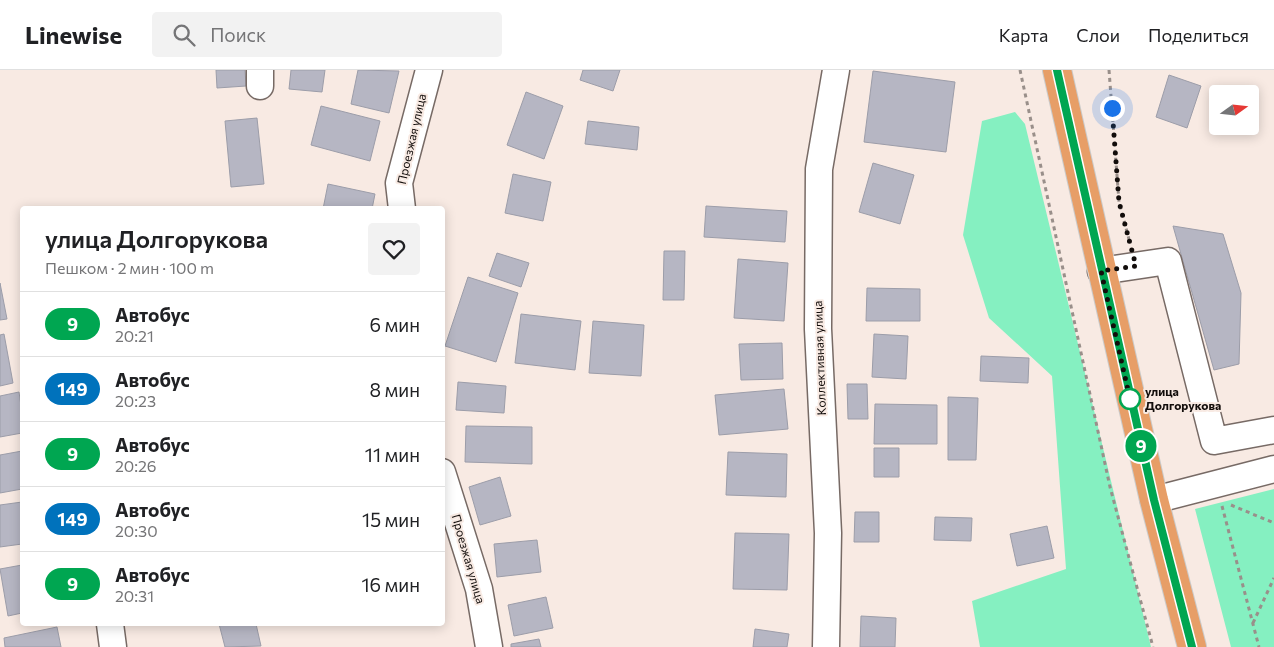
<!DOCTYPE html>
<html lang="ru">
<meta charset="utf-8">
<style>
body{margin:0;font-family:Commissioner,sans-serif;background:#f2f2f2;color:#202124;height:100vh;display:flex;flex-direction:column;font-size:19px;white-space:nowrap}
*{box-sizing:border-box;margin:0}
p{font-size:16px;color:#757577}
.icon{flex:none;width:28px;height:28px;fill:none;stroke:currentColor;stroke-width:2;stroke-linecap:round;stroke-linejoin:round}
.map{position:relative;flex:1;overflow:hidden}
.details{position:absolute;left:20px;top:136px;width:425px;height:420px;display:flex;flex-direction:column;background:#fff;border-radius:5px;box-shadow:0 2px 12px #0003}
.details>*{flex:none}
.badge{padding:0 10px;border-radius:16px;font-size:18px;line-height:32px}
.needle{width:32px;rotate:75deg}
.fabs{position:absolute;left:1209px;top:15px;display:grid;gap:10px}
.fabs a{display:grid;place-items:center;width:50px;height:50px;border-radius:5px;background:#fff;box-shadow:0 2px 12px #0003;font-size:25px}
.you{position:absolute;width:25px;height:25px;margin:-12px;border:4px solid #fff;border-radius:50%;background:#1a73e8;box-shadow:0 0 0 8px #1a73e833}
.map>.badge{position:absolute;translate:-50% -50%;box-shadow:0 0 0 2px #fff}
.round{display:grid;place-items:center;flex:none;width:52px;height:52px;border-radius:5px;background:#f2f2f2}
.head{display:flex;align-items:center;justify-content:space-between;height:85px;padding:0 25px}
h1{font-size:24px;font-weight:600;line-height:38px}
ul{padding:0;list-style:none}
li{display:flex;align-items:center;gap:15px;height:65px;padding:0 25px;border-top:1px solid #e0e0e0}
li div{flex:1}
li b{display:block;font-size:19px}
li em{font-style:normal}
li .badge{min-width:55px;font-weight:700;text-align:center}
header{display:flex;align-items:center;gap:30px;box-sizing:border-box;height:70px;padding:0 25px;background:#fff;border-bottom:1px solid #e0e0e0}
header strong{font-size:24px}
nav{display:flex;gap:28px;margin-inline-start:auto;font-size:18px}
.search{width:350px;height:45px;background:#f2f2f2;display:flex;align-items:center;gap:12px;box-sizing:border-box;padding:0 18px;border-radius:5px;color:#757577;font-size:19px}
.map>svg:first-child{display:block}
</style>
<header>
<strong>Linewise</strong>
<div class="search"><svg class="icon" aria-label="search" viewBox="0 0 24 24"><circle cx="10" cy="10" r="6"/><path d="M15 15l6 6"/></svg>Поиск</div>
<nav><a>Карта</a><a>Слои</a><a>Поделиться</a></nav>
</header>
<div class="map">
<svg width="1274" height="577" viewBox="0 0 1274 577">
<rect width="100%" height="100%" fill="#f8eae3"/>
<!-- green -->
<path fill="#85f0c1" d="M1015,42L1025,54L1151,577H980L972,531L1066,499L1052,306L989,248L963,165L982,51Z
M1274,419V577H1231L1195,439Z"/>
<!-- building -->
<path fill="#b6b6c3" stroke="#9c9da9" d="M216,0H245L246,16L217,18Z
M291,0H325L322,22L289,19Z
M358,0L399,1L389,43L351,34Z
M583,0H620L613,21L580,10Z
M873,1L955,12L946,82L864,72Z
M1169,5L1201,16L1187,58L1156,47Z
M526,22L563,36L544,89L507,75Z
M321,36L380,51L370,91L311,75Z
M257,48L264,114L231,117L225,51Z
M588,51L639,57L637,80L585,74Z
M873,93L914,105L900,154L859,142Z
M513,104L551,112L543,151L505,143Z
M328,114L375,124L372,139H323Z
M706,136L787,141L785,172L704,167Z
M1173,156L1223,164L1241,223L1239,294L1214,300Z
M664,181H685L684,230H663Z
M497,183L529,193L521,217L489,206Z
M738,189L788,193L784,251L734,248Z
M468,207L518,223L496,292L445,276Z
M0,213L7,249L0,250Z
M867,218L920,219V251H866Z
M521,244L581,251L575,300L515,293Z
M593,251L644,255L641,306L589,303Z
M4,264L13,313L0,316V265Z
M874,264L908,266L906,309L872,307Z
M782,273L783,309L741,310L739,274Z
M981,286L1029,288L1028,313L980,311Z
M458,312L506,316L504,343L456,340Z
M847,314H867L868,349H848Z
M784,319L788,359L719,365L715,325Z
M19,322L22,343V363L0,367V326Z
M948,327L978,328L976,390H948Z
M875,334L937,335V374H874Z
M466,356L532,357V394L465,392Z
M874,378H899V407H874Z
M22,381V419L0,423V385Z
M728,382L787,384L786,427L726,425Z
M500,407L511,446L480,455L469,417Z
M22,432V474L0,477V435Z
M855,442H879V472H854Z
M935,447L972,448L971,471L934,470Z
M1047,456L1054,488L1017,496L1010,464Z
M735,463L789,464L787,520L733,519Z
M537,470L541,502L497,507L494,474Z
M22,495V543L8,546L0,499Z
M546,527L553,558L514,566L508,535Z
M861,546L896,548L895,577H860Z
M219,554H256L261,576L225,577Z
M57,557L61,577H5L4,568Z
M755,559L789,564L787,577H753Z
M539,569L541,577H511V574Z"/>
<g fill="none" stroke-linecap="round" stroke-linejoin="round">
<defs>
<path id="minor" d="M260,16V0
M402,139L399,113L429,0
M1101,201L1168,191L1214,371L1274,360
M442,402L479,519L489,577
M1154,430L1274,399
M110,554L113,577
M826,577L828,463L818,259L819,99L836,0"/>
<path id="major" d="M1057,0L1154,430L1192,577"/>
</defs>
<!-- minor casing -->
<use href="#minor" stroke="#776a65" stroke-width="29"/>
<!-- major casing -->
<use href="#major" stroke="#cbcac9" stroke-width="30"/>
<!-- path -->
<path stroke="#998f8a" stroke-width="3" stroke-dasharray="4 4" stroke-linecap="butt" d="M1020,0L1110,417L1153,577
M1109,0L1119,132L1130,173
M1231,435L1274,453
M1222,436L1259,577
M1253,553L1274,508"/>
<!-- minor -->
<use href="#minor" stroke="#fff" stroke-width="26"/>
<!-- major -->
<use href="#major" stroke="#e79e67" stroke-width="28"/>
</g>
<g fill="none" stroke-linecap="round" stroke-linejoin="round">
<defs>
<path id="line" d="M1057,0L1154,430L1192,577"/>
</defs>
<!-- line casing -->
<use href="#line" stroke="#fff" stroke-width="11"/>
<!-- line -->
<use href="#line" stroke="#00a651" stroke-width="8"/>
<!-- walk -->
<path stroke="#120d0b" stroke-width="5" stroke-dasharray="0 9" d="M1112,38L1119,132L1136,196L1101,201L1130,329"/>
</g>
<!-- markers -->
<circle fill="#fff" stroke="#00a651" stroke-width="2.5" cx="1130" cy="329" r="10"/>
<g text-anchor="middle" stroke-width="4" stroke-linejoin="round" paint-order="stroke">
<!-- street labels -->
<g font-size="12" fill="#120d0b" stroke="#f8eae3">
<text transform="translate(412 69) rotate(-77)" y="4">Проезжая улица</text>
<text transform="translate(820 288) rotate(-92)" y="4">Коллективная улица</text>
<text transform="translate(468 489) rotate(74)" y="4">Проезжая улица</text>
</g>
<!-- stop labels -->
<g font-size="12" font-weight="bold" fill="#120d0b" stroke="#f8eae3" text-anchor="start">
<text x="1145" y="326">улица<tspan x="1145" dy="14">Долгорукова</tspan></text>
</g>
</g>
</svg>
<div class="fabs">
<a><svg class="needle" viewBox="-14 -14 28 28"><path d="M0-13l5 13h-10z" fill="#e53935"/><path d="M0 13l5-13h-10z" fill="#757577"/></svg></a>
</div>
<div class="you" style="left:1112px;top:38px"></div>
<b class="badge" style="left:1141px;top:376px;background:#00a651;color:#fff">9</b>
<section class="details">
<div class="head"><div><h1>улица Долгорукова</h1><p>Пешком · 2 мин · 100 m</p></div><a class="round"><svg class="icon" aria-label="heart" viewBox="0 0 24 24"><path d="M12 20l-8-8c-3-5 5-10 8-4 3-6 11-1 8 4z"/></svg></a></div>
<ul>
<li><span class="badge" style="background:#00a651;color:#fff">9</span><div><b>Автобус</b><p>20:21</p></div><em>6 мин</em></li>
<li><span class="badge" style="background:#0072bc;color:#fff">149</span><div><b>Автобус</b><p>20:23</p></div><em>8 мин</em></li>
<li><span class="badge" style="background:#00a651;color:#fff">9</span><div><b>Автобус</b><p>20:26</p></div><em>11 мин</em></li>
<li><span class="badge" style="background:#0072bc;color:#fff">149</span><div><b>Автобус</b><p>20:30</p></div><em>15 мин</em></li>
<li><span class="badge" style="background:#00a651;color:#fff">9</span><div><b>Автобус</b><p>20:31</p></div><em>16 мин</em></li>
</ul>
</section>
</div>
